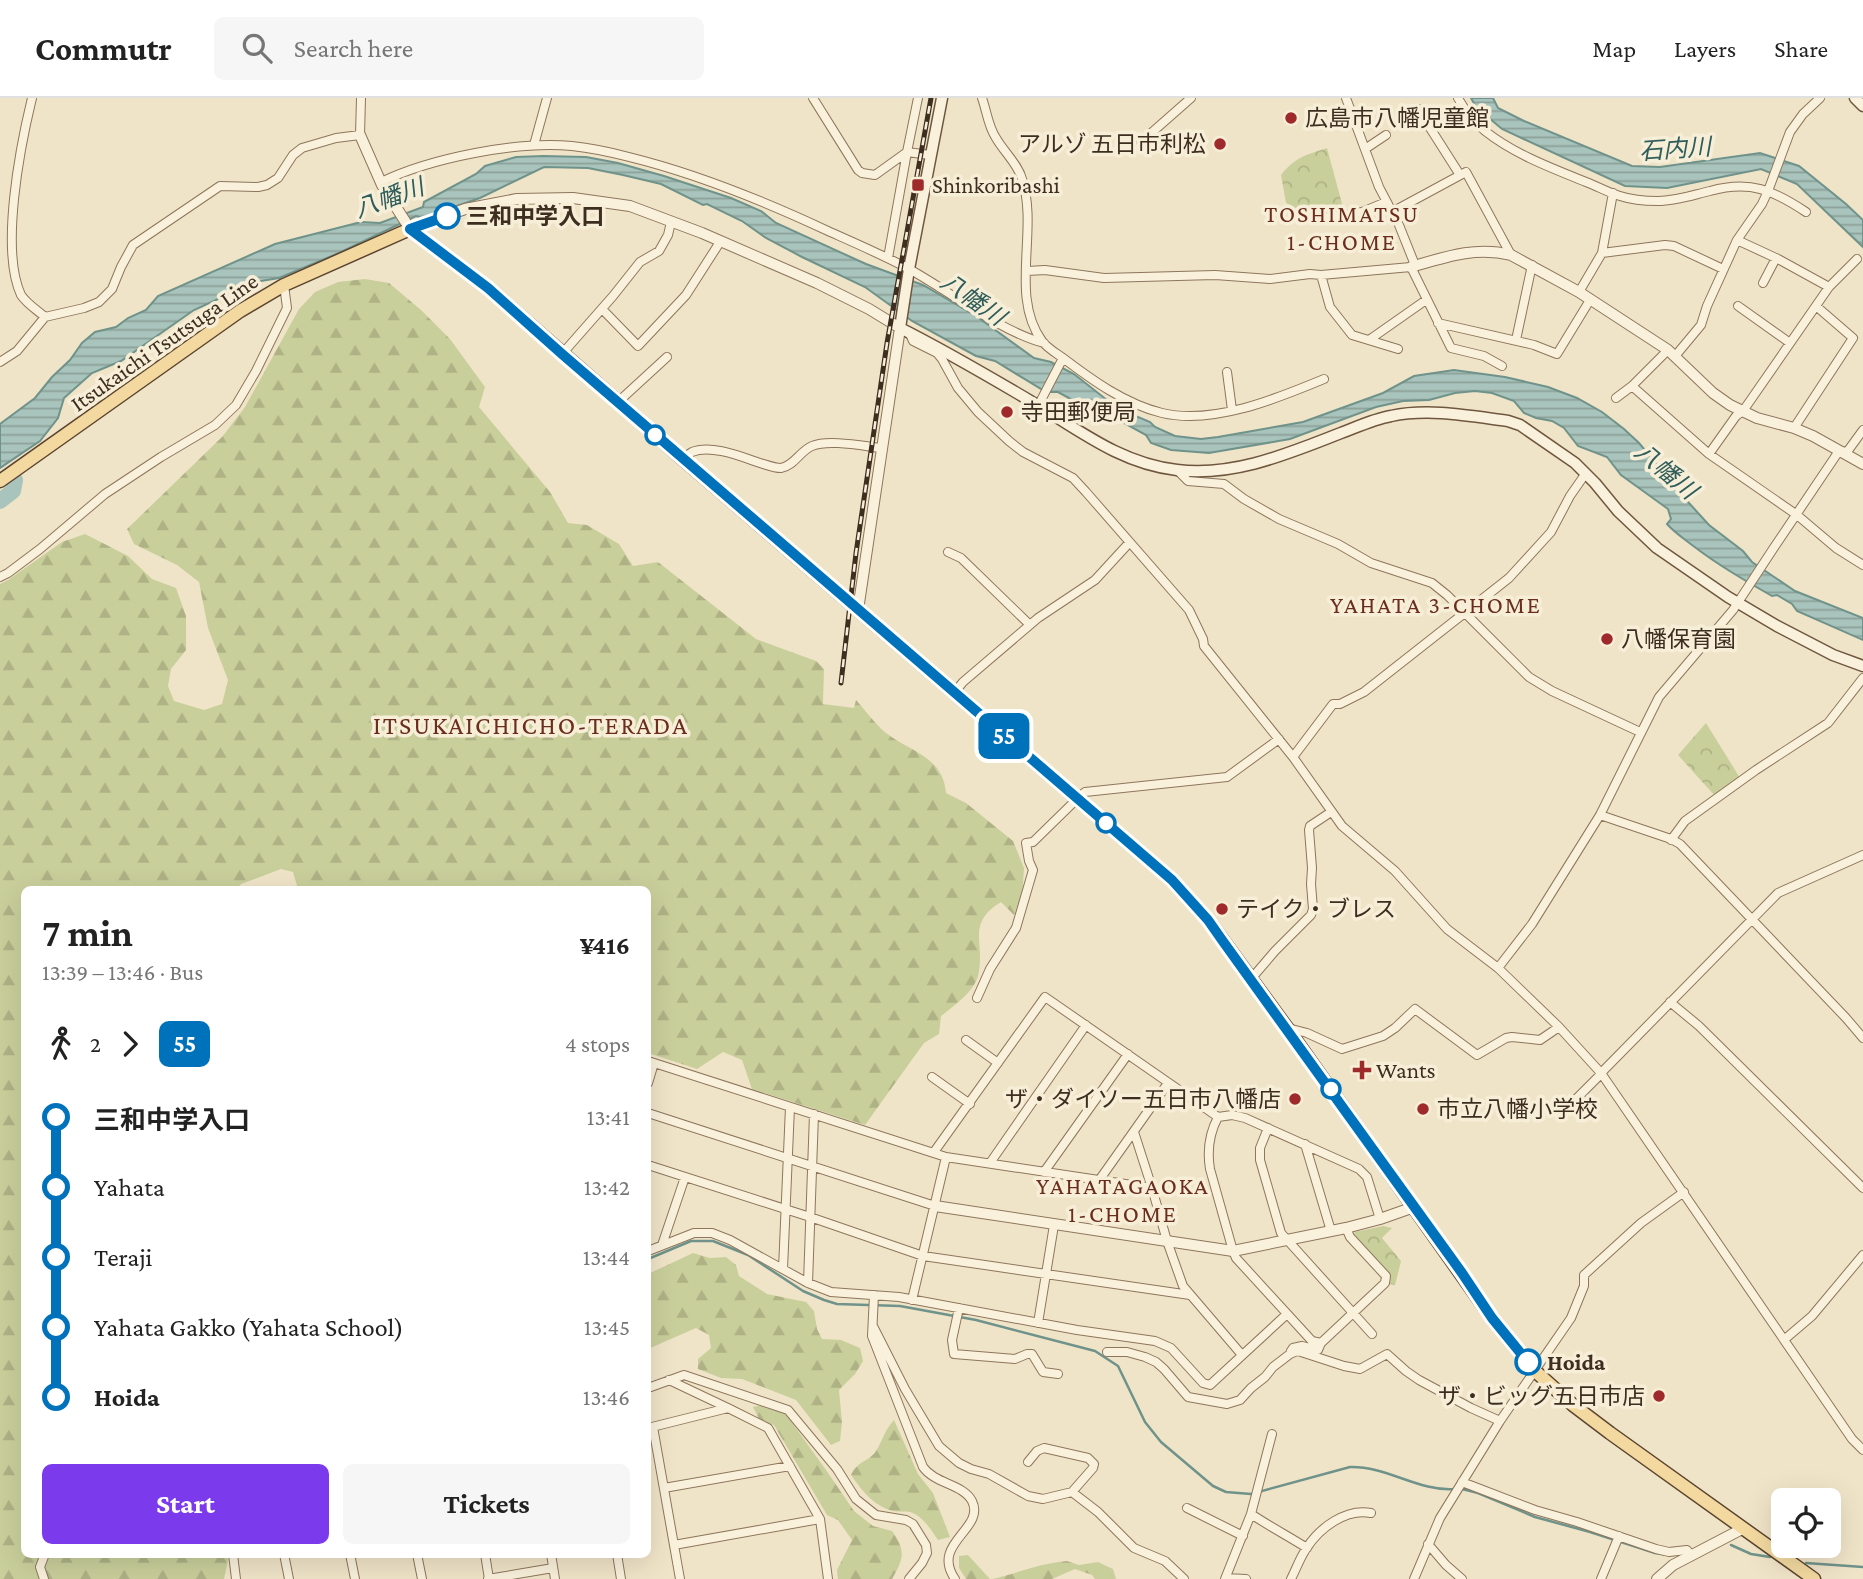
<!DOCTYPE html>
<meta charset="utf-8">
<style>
body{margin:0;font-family:"Crimson Pro","Noto Sans JP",serif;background:#f6f6f6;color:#222;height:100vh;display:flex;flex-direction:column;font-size:26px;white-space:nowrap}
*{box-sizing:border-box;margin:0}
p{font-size:23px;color:#767676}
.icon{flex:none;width:38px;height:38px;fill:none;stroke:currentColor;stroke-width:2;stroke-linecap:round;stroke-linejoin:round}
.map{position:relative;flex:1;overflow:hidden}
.side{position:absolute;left:21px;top:788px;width:630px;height:672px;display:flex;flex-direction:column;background:#fff;border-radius:10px;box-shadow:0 7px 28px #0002}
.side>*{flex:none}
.badge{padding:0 14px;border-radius:10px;font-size:24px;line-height:46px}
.controls{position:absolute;left:1771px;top:1390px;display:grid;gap:14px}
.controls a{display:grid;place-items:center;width:70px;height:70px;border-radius:10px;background:#fff;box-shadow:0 7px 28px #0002;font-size:35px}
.map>.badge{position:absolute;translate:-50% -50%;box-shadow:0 0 0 4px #fff}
.legs{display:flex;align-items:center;gap:10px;height:77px;padding:0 21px;font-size:23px}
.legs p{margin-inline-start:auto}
.head{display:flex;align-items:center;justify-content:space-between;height:119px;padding:0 21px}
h1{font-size:38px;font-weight:700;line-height:52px}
.primary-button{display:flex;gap:14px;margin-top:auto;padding:14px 21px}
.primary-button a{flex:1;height:80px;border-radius:10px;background:#7c3aed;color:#fff;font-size:28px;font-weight:700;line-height:80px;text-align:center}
.primary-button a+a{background:#f6f6f6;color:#222}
ul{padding:0 21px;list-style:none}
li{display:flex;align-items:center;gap:24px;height:70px;font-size:26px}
li i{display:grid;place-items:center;width:10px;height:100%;margin:0 9px;background:currentColor}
li i::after{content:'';width:18px;height:18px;margin:-9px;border:5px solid;border-radius:50%;background:#fff}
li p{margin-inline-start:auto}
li:first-child i{background:linear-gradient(#0000 50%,currentColor 0)}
li:last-child i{background:linear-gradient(currentColor 50%,#0000 0)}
header{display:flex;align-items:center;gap:42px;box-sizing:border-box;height:98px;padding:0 35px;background:#fff;border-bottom:2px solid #e0e0e0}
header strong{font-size:33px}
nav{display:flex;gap:38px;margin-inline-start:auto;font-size:24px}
.search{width:490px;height:63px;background:#f6f6f6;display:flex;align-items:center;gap:18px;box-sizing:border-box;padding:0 24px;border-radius:10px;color:#767676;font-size:26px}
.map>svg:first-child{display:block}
</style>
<header>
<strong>Commutr</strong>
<div class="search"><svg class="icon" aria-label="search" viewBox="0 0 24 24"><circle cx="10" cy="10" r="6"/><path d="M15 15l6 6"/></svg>Search here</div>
<nav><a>Map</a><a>Layers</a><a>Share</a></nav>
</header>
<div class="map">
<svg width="1863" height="1481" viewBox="0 0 1863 1481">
<defs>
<pattern id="forest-firs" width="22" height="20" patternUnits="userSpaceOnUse" patternTransform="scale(1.75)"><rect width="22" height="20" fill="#c9cf9b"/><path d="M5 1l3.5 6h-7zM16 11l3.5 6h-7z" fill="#aeb285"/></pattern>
<pattern id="park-crowns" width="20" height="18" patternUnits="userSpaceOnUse" patternTransform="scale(1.75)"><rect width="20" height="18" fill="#c9cf9b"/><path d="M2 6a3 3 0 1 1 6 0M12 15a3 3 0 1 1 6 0" fill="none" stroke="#aeb285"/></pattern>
<pattern id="water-rules" width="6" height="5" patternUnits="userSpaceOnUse" patternTransform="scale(1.75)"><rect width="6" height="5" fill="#a9c4bc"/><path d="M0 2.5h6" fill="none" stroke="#8ba098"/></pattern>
</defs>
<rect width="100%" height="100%" fill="#f0e4c8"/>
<!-- forest -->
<path fill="url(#forest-firs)" d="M365,181L389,185L421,212L450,241L485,289L479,309L550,394L568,425L587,427L619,446L633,468L658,464L756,541L816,563L824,571L823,606L854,610L856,602C866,613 875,626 886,635C910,654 943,658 946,695L966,705L1013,743L1024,770L1022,801L1014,817L1001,804C967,825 984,843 979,873C977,892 955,907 941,918L939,936L924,945L865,1027L752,991L742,962L723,954L697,971L648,955V791H298L293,774L281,771L241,786L238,791H24V1456H227L228,1462L224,1481H0V486L8,482L62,444L85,436L128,458L152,481L176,490L186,518V552L171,571L168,588L174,603L204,612L222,606L228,582L208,530L199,484L177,467L134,446L127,431L222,339L245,309L299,211L315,194L338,184Z
M693,1155L710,1160L726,1159L736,1167L739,1178L767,1196L806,1204L814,1213L817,1231L822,1241L841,1242L860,1250L863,1263L855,1276L839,1292L842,1324L840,1343L831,1347L796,1302L742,1281L721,1280L698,1271V1261L711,1250L709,1237L696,1230L648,1251V1176Z
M761,1307L785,1315L826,1372L854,1413L873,1428L892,1433C906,1452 904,1461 892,1481H838L837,1472L852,1442L838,1422L827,1417L774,1327L759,1321L753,1309Z
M894,1322L918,1376L933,1395L950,1439L938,1442C931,1432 923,1418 910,1414C905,1413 899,1414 893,1413C874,1408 862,1393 851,1377C858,1362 869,1364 876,1353C883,1342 884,1333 894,1322Z
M968,1457L990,1481H966L959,1470V1458Z
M1067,1463L1079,1467L1098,1464L1113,1471L1116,1481H1095L1092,1477L1075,1471L1052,1481H992C1018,1475 1041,1465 1067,1463Z"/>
<!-- park -->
<path fill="url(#park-crowns)" d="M1327,50L1344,113L1329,116L1325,113L1311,118L1286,105L1281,77C1295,59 1306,57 1327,50Z
M1706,625L1740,680L1715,698L1678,657Z
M1383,1128L1392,1130L1382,1140L1401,1163L1395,1187L1389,1186L1390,1176L1354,1136L1355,1134Z"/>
<!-- water -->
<path fill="url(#water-rules)" stroke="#6f938a" stroke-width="2" d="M1471,0H1493L1498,10L1524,23L1632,68L1660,69L1760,55L1799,68L1846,106L1863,122V149L1797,86L1761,71L1667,90L1625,88L1502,31L1476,9Z
M543,58L586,59L618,65L664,78L731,100L761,113L776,125L866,166L923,187L976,218L1034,260L1051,264L1074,276L1117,310L1150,324L1155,329L1175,338L1201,341L1218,339L1303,324L1383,295L1414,278L1454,272L1505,279L1548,289L1577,300L1602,314L1624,331L1639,345L1689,405L1709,427L1743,453L1752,464L1795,493L1863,520V542L1797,513L1792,506L1777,497L1772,498C1744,482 1718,467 1692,447C1683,440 1674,434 1667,426L1671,421L1668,411L1621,377L1607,359L1578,348L1564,330L1552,323L1536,320L1524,315L1514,303L1492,295L1475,293L1455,295L1429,302L1403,303L1376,309L1290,341L1209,355L1171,352L1151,345L1146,337L1097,310L1078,305L1058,294H1046L995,263L976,258L912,223L865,189L802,159L766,140L742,123L707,106L703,107L661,86L623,77L588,70L544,69L480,100L422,120L416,118L339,155L279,180L255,184L194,212L121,263L92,275L64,300L58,320L40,343L0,370V326L35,300L52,279L70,262L82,245L95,234L116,229L128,220L146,212L158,198L275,146L361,124L380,125L423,109L424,104L476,76L485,68L516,59Z"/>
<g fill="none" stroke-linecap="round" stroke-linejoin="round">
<!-- stream -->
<path stroke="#6f938a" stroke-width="2.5" d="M648,1161L691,1143H713L748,1157L803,1193L824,1202L837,1206L900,1208L976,1222L1095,1253L1118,1268L1145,1324L1161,1344L1213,1388L1226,1394L1251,1396L1350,1369C1387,1368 1419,1394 1455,1391
M1462,1391L1478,1395L1535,1419L1590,1434L1655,1455L1668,1457
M1731,1447L1751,1456L1770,1459
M1806,1465L1863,1469"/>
<!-- river -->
<path stroke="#a9c4bc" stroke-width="16" d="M0,403L13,393L15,382"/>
<defs>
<path id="minor" d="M32,0C20,49 0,152 21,197C27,206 37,212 45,219
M813,0L858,72L862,75L875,77L907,54
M918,0L907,54L930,57
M982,0C987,14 988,28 996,40C1004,54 1018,66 1022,81C1039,132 1009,198 1042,243C1047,250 1056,255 1063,260L1038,308
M1346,0L1379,89L1399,127L1415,167
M1458,0C1465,13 1474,24 1485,33C1514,56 1551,70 1586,84C1597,88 1609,95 1620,98C1632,102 1646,103 1658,103C1676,103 1693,97 1710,93C1750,82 1773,92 1806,114
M1418,11L1460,77
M1429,28L1456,11
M1141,44L1191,0
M534,47L547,0
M1365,51L1386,37
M381,84C431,60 516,43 572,48C591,50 610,54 629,59C698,76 764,103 828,133C855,145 883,157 909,171C951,194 999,233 1044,245
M1392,114L1466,74L1511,157
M1319,121L1362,114L1386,104
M1737,142L1778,161L1829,189
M1602,155L1665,147L1674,148L1723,171
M888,160L907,54
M1027,173L1045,172L1104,180L1215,177L1270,181L1310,176L1321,177L1411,169L1451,250L1484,258L1502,268
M1321,177L1330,209L1352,237L1398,251
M1763,185L1776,160
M1579,194L1602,155L1613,95
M1738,208L1790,245
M602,211L638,248L686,197L720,144
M1438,225L1534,247L1557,256L1590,202
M909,234L913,243L937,255L942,261L958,290L978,314L1009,343L1023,354L1073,380L1086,394L1189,512L1203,541L1204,548L1293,659L1342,728L1395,773L1447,831L1498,870L1559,929L1601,975L1852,1341L1863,1352
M1369,242L1426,202
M1516,242L1532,167
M562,256L613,198L640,164L659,153L668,137L671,124
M1676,257L1701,227L1707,208L1737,142L1762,106L1768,93L1790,34L1803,16L1820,0
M1063,260C1092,282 1125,306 1162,315C1213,327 1276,301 1324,281
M0,264L17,253L45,219L84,210L99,204L112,191L121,169L133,147L220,88L258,89L267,87L278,80L293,57L302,50L336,40L360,37L361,0
M1227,274L1232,312
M1632,288L1709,356L1797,417L1836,450L1863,467
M1616,300L1632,288L1668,252
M618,304L667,259
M1794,330L1853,240L1816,208
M1709,356L1736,318L1743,313L1829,189L1857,161
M683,361C686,359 688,356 692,354C711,346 742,359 760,365C767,367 774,370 781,370C794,368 800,353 812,348C828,341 863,348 881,350
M1177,372L1188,383L1224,386L1244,401L1279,421L1338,446L1371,465L1432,485L1447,497L1529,579L1552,593L1640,634
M948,454L961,460L1030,527
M0,479L8,475L40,451L105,396L161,359L215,327L236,307L256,273L287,210L284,187
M954,595L963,584L1038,520L1095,482L1129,445
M1293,659L1333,606H1340L1364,594L1509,480L1551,434L1570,398L1586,375
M1600,717L1671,741L1680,746L1846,920L1863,940
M1671,742L1685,723L1756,672L1828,625L1863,580
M1498,870L1532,826L1600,717L1659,599L1733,512L1773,451L1839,353L1847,354L1863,332
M1251,881L1275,853L1311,817L1313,811L1311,786L1312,770L1309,732L1310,728L1331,714
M977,900L990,871L1016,830L1033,772L1029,763L1026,745L1033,744L1077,701L1085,694L1227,679L1279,641
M1670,904L1699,928L1863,1090
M1288,930L1307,935L1342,951L1383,938L1395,930L1415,911L1477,957L1506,940L1512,939L1540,942L1559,929
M966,942L998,965
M648,963L946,1059L1152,1090
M1601,975L1778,795L1863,757
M932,979L970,1006
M648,985L654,965
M1574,1003L1602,975
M648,1015L935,1108
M1268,1030L1260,1050V1062L1281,1135L1372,1236
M1134,1034L1152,1090L1167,1143L1183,1188L1242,1257
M1305,1046L1331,1133
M934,1054L1045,899L1218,1019
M990,1065L1086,927
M648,1067L810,1119L923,1158L1190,1197
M1044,1074L1128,956
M1100,1081L1168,985
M1346,1130L1350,1139L1386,1178L1385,1185L1321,1245L1312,1243L1236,1160L1233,1153L1210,1071C1207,1053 1209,1036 1218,1019L1232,1017L1245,1020L1359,1071L1367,1079L1380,1121
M662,1147L685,1079
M648,1153L694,1135H712L730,1142L808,1185L831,1194L899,1199L1077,1232L1155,1243L1171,1250L1203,1285L1210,1287L1287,1216
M783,1171L790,1009
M808,1185L814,1016
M874,1197L872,1238L923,1369C935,1386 963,1386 972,1403C986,1431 930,1445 955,1481
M912,1202L946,1059
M959,1210L952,1242L954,1256L1015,1261L1027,1256H1032L1043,1274L1058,1276
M1038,1225L1054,1127
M873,1228L905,1291L939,1348L959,1365L971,1371L989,1376L1028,1398L1043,1401L1072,1394L1093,1370L1094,1366L1088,1360L1044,1350L1037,1353L1028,1364
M1785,1241L1812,1218L1863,1157
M1291,1253L1293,1250L1302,1248L1318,1252L1321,1245
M1107,1254H1127L1145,1259L1156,1264L1164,1271L1188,1299L1227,1306L1240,1302L1251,1290L1265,1279L1273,1269L1290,1256L1297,1253L1301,1254L1344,1268L1360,1271L1387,1256L1406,1273L1419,1282L1471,1310L1500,1323
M669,1282L728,1310
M648,1290L684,1277L788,1312L837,1371L856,1401L876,1417L906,1422L913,1426L926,1447L927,1455L922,1465L909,1481
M653,1329L680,1481
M648,1330L728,1310L768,1330L820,1421L828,1481
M1462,1384L1535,1412L1577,1424L1656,1451L1669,1454L1687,1452L1691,1457
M664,1390L790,1368
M1072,1394L1098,1414L1134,1450L1165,1463L1184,1481
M1187,1410L1243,1438
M1251,1416C1269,1428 1288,1438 1307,1450
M1428,1446L1446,1467L1462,1481
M674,1447L820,1421
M233,1456L236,1481
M284,1456L289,1481
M350,1456L355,1481
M417,1456L422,1481
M485,1456L489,1481
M551,1456L555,1481
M617,1456L621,1481
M1226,1480L1246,1481
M44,1481L40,1469L45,1456
M488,1481L553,1470
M1225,1481L1251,1416L1272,1336
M1291,1481C1296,1471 1300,1460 1306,1451C1319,1430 1346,1410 1371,1415
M1414,1481L1440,1420L1500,1323L1571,1220L1584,1188V1177L1641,1125L1684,1094
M1601,1481L1619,1438"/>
<path id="tertiary" d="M360,37L382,87L410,131L465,111L517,101L573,100L630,108L702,135L817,185L869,211L900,230L858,512
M1411,169C1445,159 1476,148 1511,157L1579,194L1668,252L1713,295L1730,307L1757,320L1794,330L1813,338L1863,366
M935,1108L1233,1153L1346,1130L1380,1121L1414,1109
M1657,1481L1673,1467L1742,1431"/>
<path id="secondary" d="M942,0L909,171L900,230C946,253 990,279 1034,305C1080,333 1122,366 1177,372C1235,379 1289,355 1341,335C1357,329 1374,321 1391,318C1429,310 1470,318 1508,323L1520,327L1575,365L1595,385L1618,413L1657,450L1728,499L1777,528L1833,557L1863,568
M1855,0L1863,8"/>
<path id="primary" d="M0,383L240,213L284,187L410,131L488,190L683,361L1172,782L1208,822L1287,930L1492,1220L1535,1273L1573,1307L1610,1335L1814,1481"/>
</defs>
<!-- minor casing -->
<use href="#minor" stroke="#8d765c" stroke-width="10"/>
<!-- tertiary casing -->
<use href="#tertiary" stroke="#8d765c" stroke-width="12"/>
<!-- secondary casing -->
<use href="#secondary" stroke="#6f573f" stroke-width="13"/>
<!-- primary casing -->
<use href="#primary" stroke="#5b4430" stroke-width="15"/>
<!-- minor -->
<use href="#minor" stroke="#faf1dc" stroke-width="8"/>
<!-- tertiary -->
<use href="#tertiary" stroke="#faf1dc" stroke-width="10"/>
<!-- secondary -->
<use href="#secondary" stroke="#faf1dc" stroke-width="10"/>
<!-- primary -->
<use href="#primary" stroke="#f3d9a0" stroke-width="12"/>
<defs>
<path id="rail" d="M841,585L856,455L887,245L931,0"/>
</defs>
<!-- rail casing -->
<use href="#rail" stroke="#3d2e20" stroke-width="5"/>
<!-- rail -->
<use href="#rail" stroke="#f7eed8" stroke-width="2.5" stroke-dasharray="8" stroke-linecap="butt"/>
</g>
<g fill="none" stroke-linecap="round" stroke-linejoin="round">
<defs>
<path id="line-1" d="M447,118L410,131L488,190L562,256L1172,782L1208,822L1222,842L1462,1175L1492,1220L1528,1264"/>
</defs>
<!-- line-1 casing -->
<use href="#line-1" stroke="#fff" stroke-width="16"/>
<!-- line-1 -->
<use href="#line-1" stroke="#0072bc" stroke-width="10"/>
</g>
<!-- markers -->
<g fill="#9e2a2b" stroke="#f7eed8" stroke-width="2.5">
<circle cx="1291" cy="20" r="7"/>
<circle cx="1220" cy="46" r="7"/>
<rect x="911" y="80" width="14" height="14" rx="3.5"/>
<circle cx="1007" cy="314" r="7"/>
<circle cx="1607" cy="541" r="7"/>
<circle cx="1222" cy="811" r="7"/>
<path d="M1358.5 961.5h7v7h7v7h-7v7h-7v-7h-7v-7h7z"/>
<circle cx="1295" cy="1001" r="7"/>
<circle cx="1423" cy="1011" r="7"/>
<circle cx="1659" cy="1298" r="7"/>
</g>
<g fill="#fff" stroke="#0072bc" stroke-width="3.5">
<circle cx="447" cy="118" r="12"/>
<circle cx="655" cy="337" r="9"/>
<circle cx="1106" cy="725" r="9"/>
<circle cx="1331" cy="991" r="9"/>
<circle cx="1528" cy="1264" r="12"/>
</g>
<g text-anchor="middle" stroke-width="7" stroke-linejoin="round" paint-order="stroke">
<!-- poi labels -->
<g font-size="23" fill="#3d2e20" stroke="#f7eed8" text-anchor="start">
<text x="1305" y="28">広島市八幡児童館</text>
<text x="1206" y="54" text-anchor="end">アルゾ 五日市利松</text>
<text x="932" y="95">Shinkoribashi</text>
<text x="1021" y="322">寺田郵便局</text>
<text x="1621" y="549">八幡保育園</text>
<text x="1236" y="819">テイク・ブレス</text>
<text x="1376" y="980">Wants</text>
<text x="1281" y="1009" text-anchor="end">ザ・ダイソー五日市八幡店</text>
<text x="1437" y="1019">市立八幡小学校</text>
<text x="1645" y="1306" text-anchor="end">ザ・ビッグ五日市店</text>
</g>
<!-- stop labels -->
<g font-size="23" font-weight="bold" fill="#3d2e20" stroke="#f7eed8" text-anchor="start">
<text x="466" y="126">三和中学入口</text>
<text x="1547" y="1272">Hoida</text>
</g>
<!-- street labels -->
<g font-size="23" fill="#3d2e20" stroke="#f7eed8">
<text transform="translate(164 244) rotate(-35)" y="8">Itsukaichi Tsutsuga Line</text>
</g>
<!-- water labels -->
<g font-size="24" font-style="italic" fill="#2f5d5a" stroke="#f7eed8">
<text transform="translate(1675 51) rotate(-4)" y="8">石内川</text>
<text transform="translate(389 100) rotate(-20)" y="8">八幡川</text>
<text transform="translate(973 201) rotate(35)" y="8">八幡川</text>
<text transform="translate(1666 373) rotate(40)" y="8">八幡川</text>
</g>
<!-- neighbourhood labels -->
<g font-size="24" letter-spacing="2" fill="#6b2e1e" stroke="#f7eed8">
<text x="1342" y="124">TOSHIMATSU<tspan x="1342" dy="28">1-CHOME</tspan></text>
<text x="1436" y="515">YAHATA 3-CHOME</text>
<text x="1123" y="1096">YAHATAGAOKA<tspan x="1123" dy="28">1-CHOME</tspan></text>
</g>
<!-- quarter labels -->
<g font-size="26" letter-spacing="2" fill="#6b2e1e" stroke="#f7eed8">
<text x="531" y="636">ITSUKAICHICHO-TERADA</text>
</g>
</g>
</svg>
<div class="controls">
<a><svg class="icon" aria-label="locate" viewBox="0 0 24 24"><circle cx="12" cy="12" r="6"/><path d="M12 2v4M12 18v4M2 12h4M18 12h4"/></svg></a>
</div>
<b class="badge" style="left:1004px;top:638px;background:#0072bc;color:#fff">55</b>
<section class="side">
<div class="head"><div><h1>7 min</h1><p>13:39 – 13:46 · Bus</p></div><b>¥416</b></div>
<div class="legs"><svg class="icon" aria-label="walk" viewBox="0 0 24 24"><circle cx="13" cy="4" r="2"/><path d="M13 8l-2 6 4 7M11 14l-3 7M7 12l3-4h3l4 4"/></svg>2<svg class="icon" aria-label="forward" viewBox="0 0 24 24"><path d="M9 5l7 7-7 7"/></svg><b class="badge" style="background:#0072bc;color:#fff">55</b><p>4 stops</p></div>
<ul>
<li><i style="color:#0072bc"></i><b>三和中学入口</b><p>13:41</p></li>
<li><i style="color:#0072bc"></i><span>Yahata</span><p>13:42</p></li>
<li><i style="color:#0072bc"></i><span>Teraji</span><p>13:44</p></li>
<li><i style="color:#0072bc"></i><span>Yahata Gakko (Yahata School)</span><p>13:45</p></li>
<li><i style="color:#0072bc"></i><b>Hoida</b><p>13:46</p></li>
</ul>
<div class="primary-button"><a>Start</a><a>Tickets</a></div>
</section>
</div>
